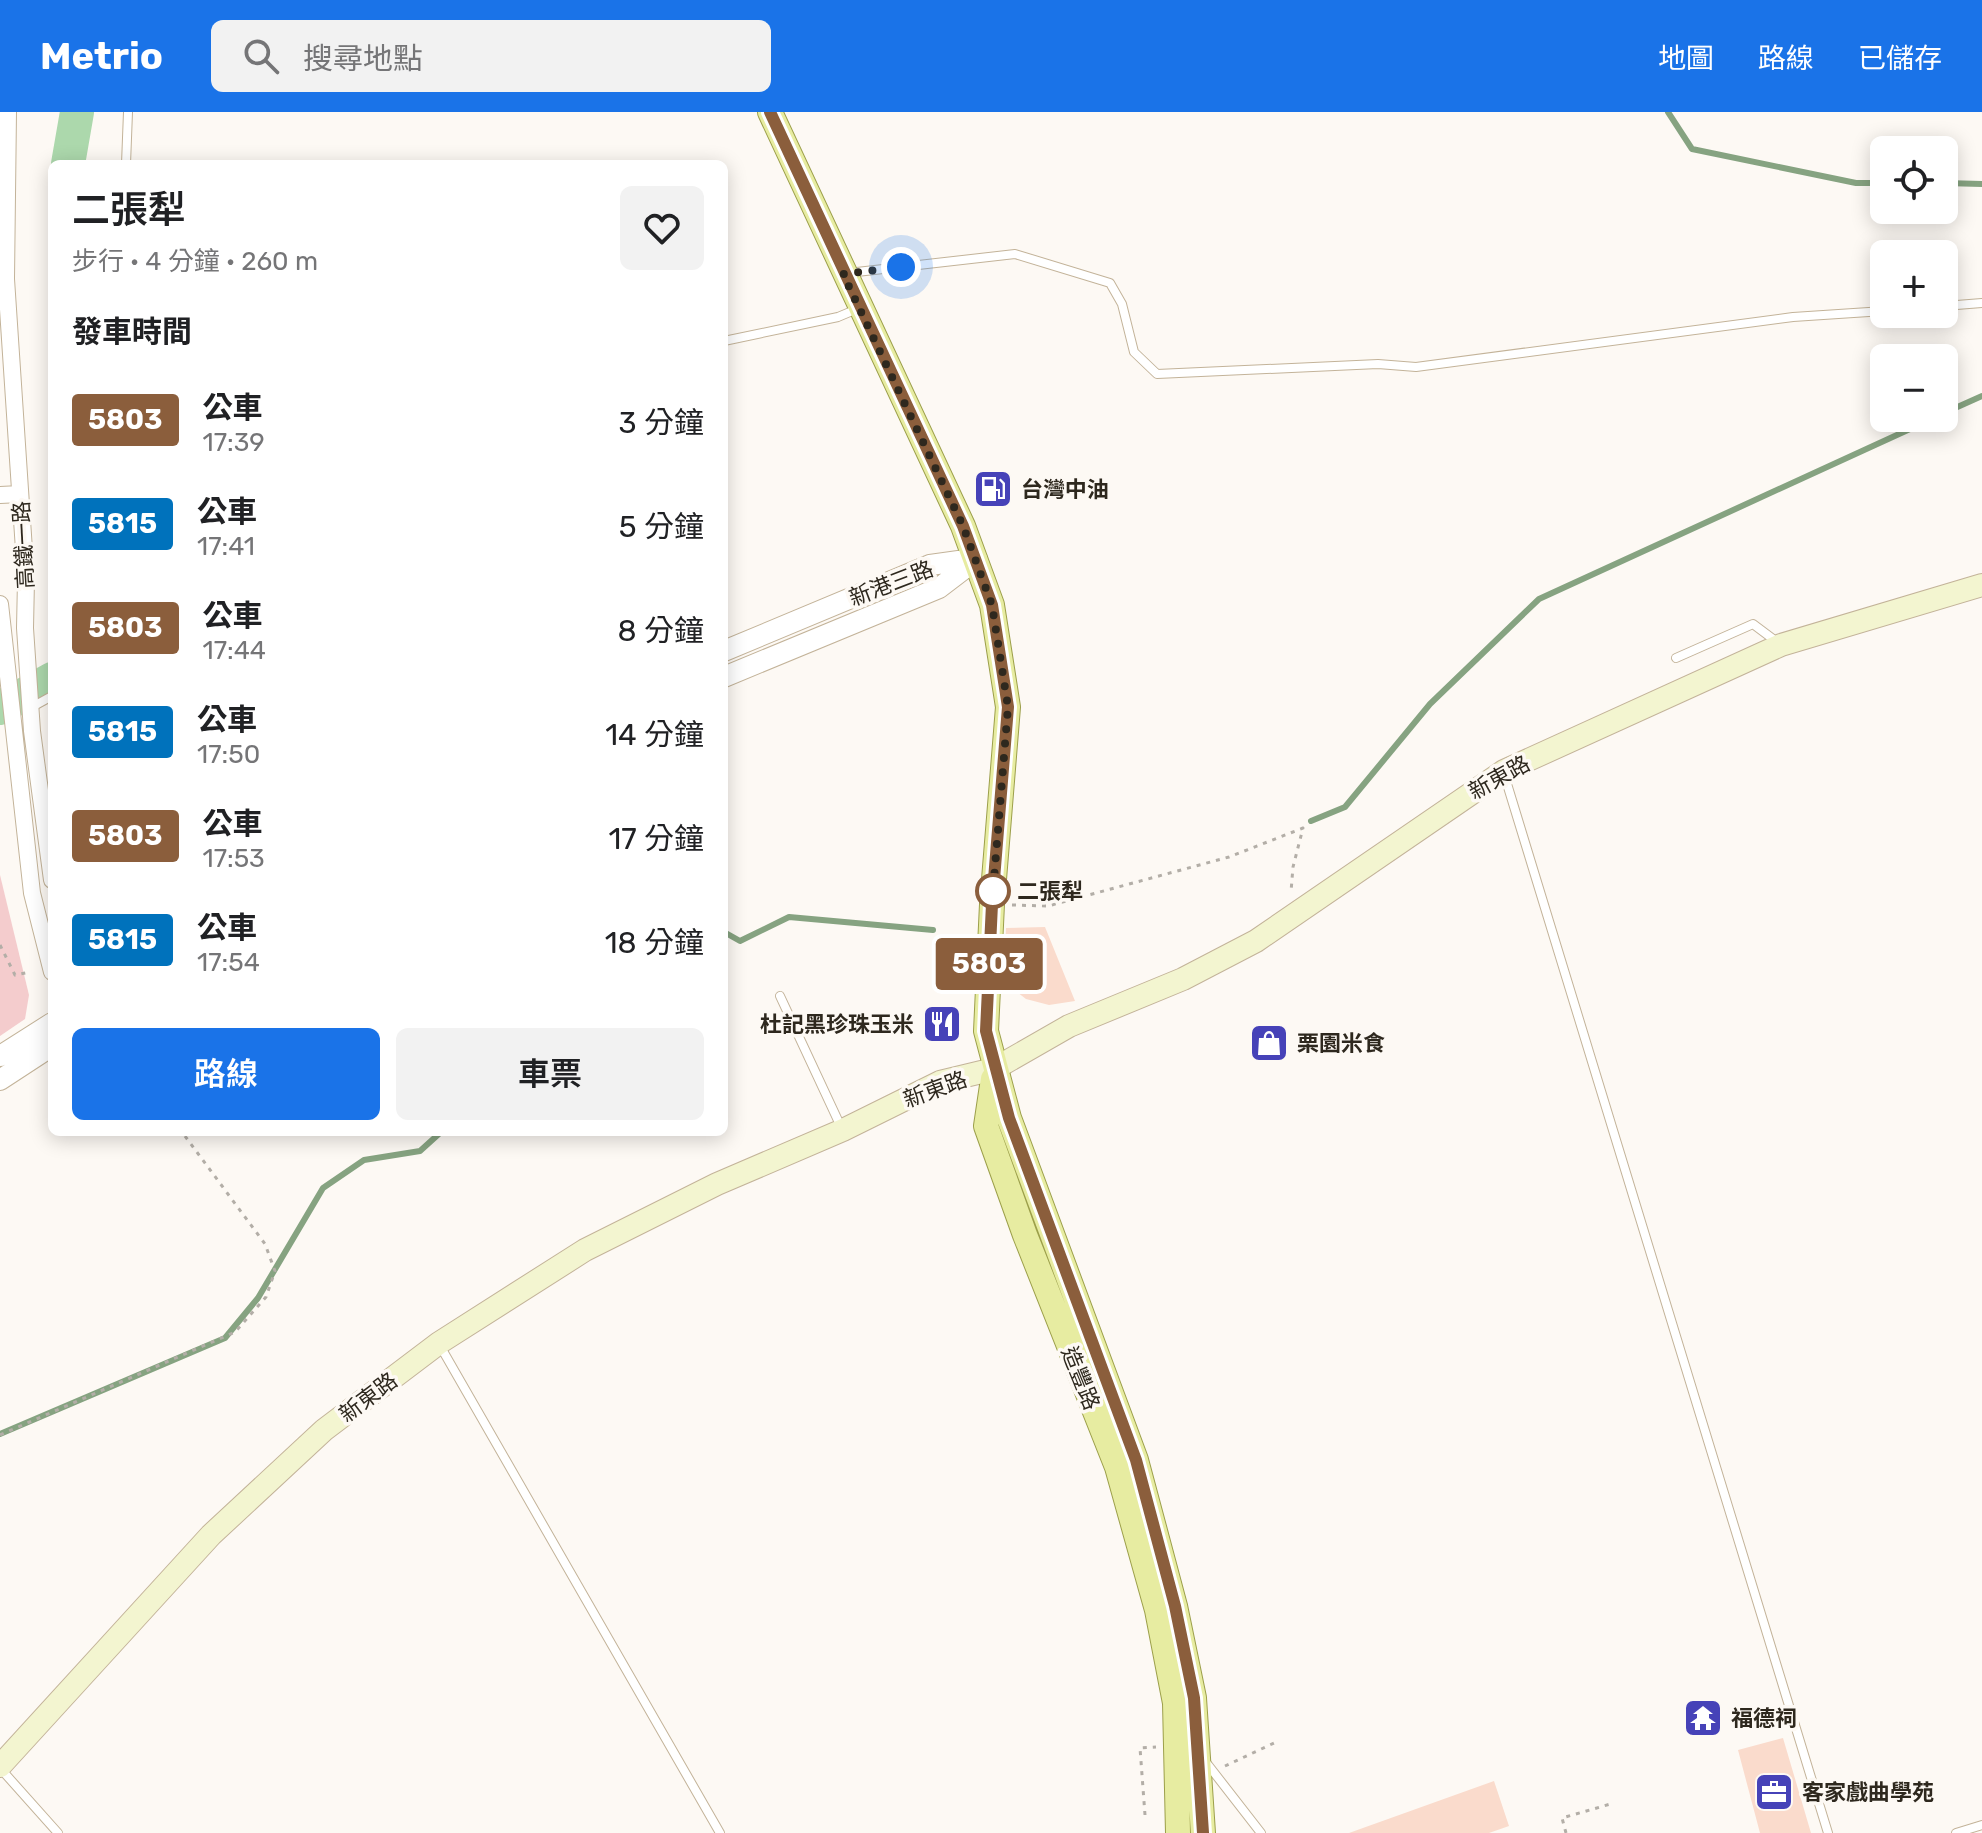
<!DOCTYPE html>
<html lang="zh-TW">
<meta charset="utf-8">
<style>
body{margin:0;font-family:Rubik,"Noto Sans TC",sans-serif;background:#f2f2f2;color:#202124;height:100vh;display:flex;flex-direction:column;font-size:30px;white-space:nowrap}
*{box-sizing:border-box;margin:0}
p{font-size:26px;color:#757577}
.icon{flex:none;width:44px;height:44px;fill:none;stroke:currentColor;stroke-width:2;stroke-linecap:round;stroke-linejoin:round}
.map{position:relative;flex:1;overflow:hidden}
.details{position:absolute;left:48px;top:48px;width:680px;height:976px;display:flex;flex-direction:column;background:#fff;border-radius:12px;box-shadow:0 4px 20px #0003}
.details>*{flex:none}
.badge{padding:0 16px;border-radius:6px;font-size:28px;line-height:52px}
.controls{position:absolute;left:1870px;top:24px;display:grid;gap:16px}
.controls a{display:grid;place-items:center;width:88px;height:88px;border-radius:12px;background:#fff;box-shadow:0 4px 20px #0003;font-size:40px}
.you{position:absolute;width:40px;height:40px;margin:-20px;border:6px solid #fff;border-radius:50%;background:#1a73e8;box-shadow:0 0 0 12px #1a73e833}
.map>.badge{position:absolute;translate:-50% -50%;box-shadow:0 0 0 4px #fff}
h2{padding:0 24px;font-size:30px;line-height:72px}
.round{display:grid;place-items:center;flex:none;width:84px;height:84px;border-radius:12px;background:#f2f2f2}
.overview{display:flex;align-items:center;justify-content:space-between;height:136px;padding:0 24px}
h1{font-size:38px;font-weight:600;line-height:60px}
.button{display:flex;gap:16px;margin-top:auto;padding:16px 24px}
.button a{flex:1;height:92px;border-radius:12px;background:#1a73e8;color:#fff;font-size:32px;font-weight:600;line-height:92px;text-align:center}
.button a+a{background:#f2f2f2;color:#202124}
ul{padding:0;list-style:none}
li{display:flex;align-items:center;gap:24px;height:104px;padding:0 24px}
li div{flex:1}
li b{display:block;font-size:30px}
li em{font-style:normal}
li .badge{min-width:88px;font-weight:700;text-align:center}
header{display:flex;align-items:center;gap:48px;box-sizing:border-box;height:112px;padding:0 40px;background:#1a73e8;color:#fff}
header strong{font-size:38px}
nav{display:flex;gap:44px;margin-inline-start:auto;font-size:28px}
.search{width:560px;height:72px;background:#f2f2f2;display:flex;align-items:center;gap:20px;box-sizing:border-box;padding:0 28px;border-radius:12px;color:#757577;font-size:30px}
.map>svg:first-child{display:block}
</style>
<header>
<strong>Metrio</strong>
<div class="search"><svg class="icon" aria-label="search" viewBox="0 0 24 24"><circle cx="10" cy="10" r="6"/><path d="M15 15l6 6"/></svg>搜尋地點</div>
<nav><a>地圖</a><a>路線</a><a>已儲存</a></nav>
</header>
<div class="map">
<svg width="1982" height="1721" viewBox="0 0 1982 1721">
<rect width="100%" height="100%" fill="#fdf9f4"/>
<!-- green -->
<path fill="#f4cccd" d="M0,763L29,883L25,907L0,924Z"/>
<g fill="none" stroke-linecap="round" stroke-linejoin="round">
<!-- stream -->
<path stroke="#86a381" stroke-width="6" d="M1668,0L1692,37L1856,71H1884
M1944,71L1982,72
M1944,301L1982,284
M1311,709L1345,695L1430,592L1539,487L1934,306
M724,820L740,829L789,805L933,818
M0,1322L225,1226L258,1186L323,1076L364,1048L420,1039L441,1020"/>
<!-- river -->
<path stroke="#acd8ac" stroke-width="34" d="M68,52L77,0
M0,596L52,567"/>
</g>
<!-- building -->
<path fill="#fadbcc" d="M1045,815L1075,889L1049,893L1026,887L1012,876L1004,859L1006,816Z
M1783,1626L1811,1721H1760L1738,1638Z
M1494,1669L1509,1714L1489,1721H1349Z"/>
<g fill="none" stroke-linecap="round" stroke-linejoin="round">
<defs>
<path id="service" d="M126,52L128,0
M848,161L1015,142L1110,171L1122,192L1134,240L1157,262L1378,252L1416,255L1793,205L1884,199
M1944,194L1982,191
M724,229L838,205L857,197
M1676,546L1753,512L1777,530
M32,595L52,584
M1504,662L1828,1721
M780,884L842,1017
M439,1232L720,1721
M1205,1649L1261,1721
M0,1656L58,1721
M1956,1721L1982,1713"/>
<path id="minor" d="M8,0L6,167L26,468L25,516L32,619L52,768
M0,383L20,382
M0,492L32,781L52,860"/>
<path id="tertiary" d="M724,539L930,453L973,447
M724,565L939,476L977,447
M0,944L52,911
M0,968L52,934"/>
<path id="secondary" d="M0,1654L211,1423L324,1318L439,1231L585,1138L717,1072L843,1018L940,970L994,957L1069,914L1183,867L1256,829L1504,659L1781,533L1982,473"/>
<path id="primary" d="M770,0L963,414L992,493L1008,595L992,792L986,919L1009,1006L1136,1348L1175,1494L1194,1586L1203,1721
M993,967L986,1014L1025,1123L1117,1355L1157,1498L1175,1591L1178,1721"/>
</defs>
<!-- service casing -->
<use href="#service" stroke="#c3b399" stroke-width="10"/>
<!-- minor casing -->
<use href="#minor" stroke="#c3b399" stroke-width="18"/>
<!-- tertiary casing -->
<use href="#tertiary" stroke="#c3b399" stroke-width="22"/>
<!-- secondary casing -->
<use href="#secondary" stroke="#c3b399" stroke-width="24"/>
<!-- primary casing -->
<use href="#primary" stroke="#9c9f4a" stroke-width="26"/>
<!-- path -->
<path stroke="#b3aea7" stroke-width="3" stroke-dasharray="4 6" stroke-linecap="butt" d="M1012,793L1048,794L1229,745L1303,716L1293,755L1291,780
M0,833L15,863L30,860
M0,1323L235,1220L266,1185L275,1159L265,1132L182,1020
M1225,1654L1274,1631
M1145,1703L1140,1636L1156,1635
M1566,1721L1562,1706L1614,1691"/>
<!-- service -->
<use href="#service" stroke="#fff" stroke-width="8"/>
<!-- minor -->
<use href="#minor" stroke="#fff" stroke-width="16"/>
<!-- tertiary -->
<use href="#tertiary" stroke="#fff" stroke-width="20"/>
<!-- secondary -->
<use href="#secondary" stroke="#f3f5d0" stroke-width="22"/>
<!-- primary -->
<use href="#primary" stroke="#e7eca1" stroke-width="24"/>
</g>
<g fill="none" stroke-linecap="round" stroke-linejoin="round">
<defs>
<path id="line" d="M770,0L963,414L992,493L1008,595L992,792L986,919L1009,1006L1136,1348L1175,1494L1194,1586L1203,1721"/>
</defs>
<!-- line casing -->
<use href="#line" stroke="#fff" stroke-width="18"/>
<!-- line -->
<use href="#line" stroke="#8b5e3c" stroke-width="12"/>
<!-- walk -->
<path stroke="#2e281e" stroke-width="8" stroke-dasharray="0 14.4" d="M901,155L843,162L963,414L992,493L1008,595L992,792L993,779"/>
</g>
<!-- icons -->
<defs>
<symbol id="fuel-square" viewBox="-11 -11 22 22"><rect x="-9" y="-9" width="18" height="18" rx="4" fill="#4642b8" stroke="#fdf9f4"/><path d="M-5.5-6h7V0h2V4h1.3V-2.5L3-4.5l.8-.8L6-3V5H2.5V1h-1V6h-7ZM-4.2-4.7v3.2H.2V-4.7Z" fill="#fff"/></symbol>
<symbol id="restaurant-square" viewBox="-11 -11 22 22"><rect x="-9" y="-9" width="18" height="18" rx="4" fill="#4642b8" stroke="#fdf9f4"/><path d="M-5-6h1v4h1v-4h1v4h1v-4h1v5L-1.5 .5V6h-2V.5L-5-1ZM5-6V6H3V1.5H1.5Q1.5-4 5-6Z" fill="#fff"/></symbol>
<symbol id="shop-square" viewBox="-11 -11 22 22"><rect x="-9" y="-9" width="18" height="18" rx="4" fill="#4642b8" stroke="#fdf9f4"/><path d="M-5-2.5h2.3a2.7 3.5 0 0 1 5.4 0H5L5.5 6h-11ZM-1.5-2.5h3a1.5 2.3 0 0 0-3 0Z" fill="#fff"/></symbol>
<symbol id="temple-square" viewBox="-11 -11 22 22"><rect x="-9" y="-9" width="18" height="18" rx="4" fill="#4642b8" stroke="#fdf9f4"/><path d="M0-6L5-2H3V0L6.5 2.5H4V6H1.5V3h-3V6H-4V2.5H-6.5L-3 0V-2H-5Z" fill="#fff"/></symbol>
<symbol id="office-square" viewBox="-11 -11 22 22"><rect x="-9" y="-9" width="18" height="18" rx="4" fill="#4642b8" stroke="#fdf9f4"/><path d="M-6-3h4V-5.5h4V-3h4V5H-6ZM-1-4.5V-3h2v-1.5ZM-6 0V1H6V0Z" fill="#fff"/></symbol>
</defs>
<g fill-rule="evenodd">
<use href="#fuel-square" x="971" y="355" width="44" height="44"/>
<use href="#restaurant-square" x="920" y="890" width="44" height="44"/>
<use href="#shop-square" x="1247" y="909" width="44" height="44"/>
<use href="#temple-square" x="1681" y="1584" width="44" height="44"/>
<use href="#office-square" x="1752" y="1658" width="44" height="44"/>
</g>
<!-- markers -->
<circle fill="#fff" stroke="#8b5e3c" stroke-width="4" cx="993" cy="779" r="16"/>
<g text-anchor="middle" stroke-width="7" stroke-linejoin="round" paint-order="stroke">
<!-- poi labels -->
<g font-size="22" font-weight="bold" fill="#2e281e" stroke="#fdf9f4" text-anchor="start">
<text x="1021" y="385">台灣中油</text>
<text x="914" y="920" text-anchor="end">杜記黑珍珠玉米</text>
<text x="1297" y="939">栗園米食</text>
<text x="1731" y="1614">福德祠</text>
<text x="1802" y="1688">客家戲曲學苑</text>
</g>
<!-- street labels -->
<g font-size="22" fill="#2e281e" stroke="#fdf9f4">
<text transform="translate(23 433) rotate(-93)" y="8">高鐵一路</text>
<text transform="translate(891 471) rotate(-21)" y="8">新港三路</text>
<text transform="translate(1499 665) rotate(-29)" y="8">新東路</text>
<text transform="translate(935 977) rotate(-20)" y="8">新東路</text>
<text transform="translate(1081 1266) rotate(68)" y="8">造豐路</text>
<text transform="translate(368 1285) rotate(-37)" y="8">新東路</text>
</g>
<!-- stop labels -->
<g font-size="22" font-weight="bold" fill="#2e281e" stroke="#fdf9f4" text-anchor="start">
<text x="1017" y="787">二張犁</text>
</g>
</g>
</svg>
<div class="controls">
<a><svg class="icon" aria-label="locate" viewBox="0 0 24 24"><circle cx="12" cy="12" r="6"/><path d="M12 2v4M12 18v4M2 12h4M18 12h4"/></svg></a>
<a>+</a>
<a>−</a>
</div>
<div class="you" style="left:901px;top:155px"></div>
<b class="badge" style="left:989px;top:852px;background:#8b5e3c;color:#fff">5803</b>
<section class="details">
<div class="overview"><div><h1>二張犁</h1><p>步行 · 4 分鐘 · 260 m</p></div><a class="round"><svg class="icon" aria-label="heart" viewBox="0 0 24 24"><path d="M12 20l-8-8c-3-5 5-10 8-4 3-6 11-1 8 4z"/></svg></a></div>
<h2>發車時間</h2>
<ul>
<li><span class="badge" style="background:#8b5e3c;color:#fff">5803</span><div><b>公車</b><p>17:39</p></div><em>3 分鐘</em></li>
<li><span class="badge" style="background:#0072bc;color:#fff">5815</span><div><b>公車</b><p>17:41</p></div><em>5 分鐘</em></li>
<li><span class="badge" style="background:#8b5e3c;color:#fff">5803</span><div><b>公車</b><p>17:44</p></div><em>8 分鐘</em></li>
<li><span class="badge" style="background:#0072bc;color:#fff">5815</span><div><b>公車</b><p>17:50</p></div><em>14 分鐘</em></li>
<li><span class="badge" style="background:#8b5e3c;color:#fff">5803</span><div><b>公車</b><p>17:53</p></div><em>17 分鐘</em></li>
<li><span class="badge" style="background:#0072bc;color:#fff">5815</span><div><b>公車</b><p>17:54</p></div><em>18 分鐘</em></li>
</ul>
<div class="button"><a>路線</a><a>車票</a></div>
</section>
</div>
